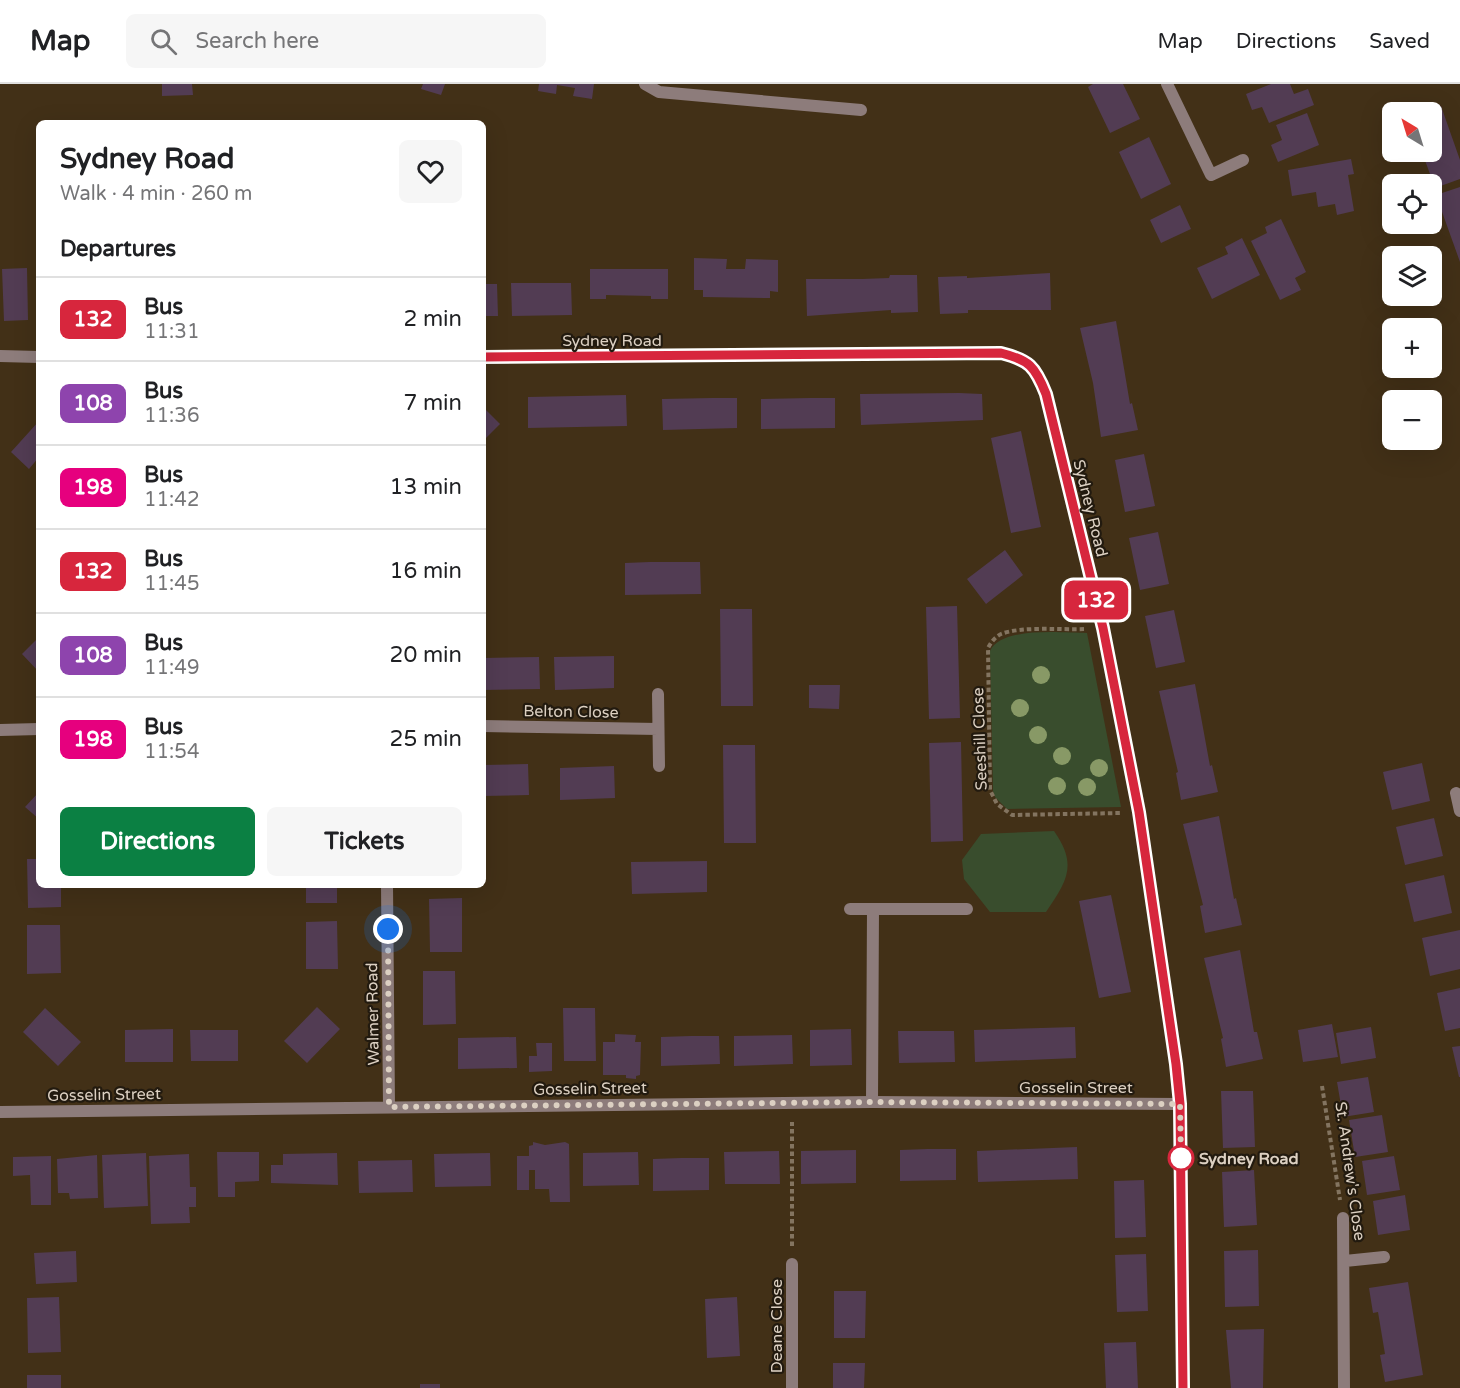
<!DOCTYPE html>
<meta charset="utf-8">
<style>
body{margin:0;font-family:"Varela Round",sans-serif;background:#f6f6f6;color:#202124;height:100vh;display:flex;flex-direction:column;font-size:22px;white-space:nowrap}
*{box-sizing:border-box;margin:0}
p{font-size:20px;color:#757577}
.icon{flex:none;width:33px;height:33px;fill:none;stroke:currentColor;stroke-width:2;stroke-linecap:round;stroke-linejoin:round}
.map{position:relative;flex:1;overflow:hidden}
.details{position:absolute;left:36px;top:36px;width:450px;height:768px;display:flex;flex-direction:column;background:#fff;border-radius:9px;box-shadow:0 6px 24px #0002}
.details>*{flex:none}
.badge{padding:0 12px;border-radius:9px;font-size:21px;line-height:39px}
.needle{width:39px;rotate:322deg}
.buttons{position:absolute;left:1382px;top:18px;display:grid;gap:12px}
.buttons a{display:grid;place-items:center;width:60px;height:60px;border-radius:9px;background:#fff;box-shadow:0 6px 24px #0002;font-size:30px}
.you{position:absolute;width:30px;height:30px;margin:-15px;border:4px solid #fff;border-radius:50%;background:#1a73e8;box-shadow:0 0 0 9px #1a73e833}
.map>.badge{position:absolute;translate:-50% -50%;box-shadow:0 0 0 3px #fff}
h2{padding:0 24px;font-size:22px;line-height:54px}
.round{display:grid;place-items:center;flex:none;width:63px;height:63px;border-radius:9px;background:#f6f6f6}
.summary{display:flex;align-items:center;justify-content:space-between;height:102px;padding:0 24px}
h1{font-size:28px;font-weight:700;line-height:45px}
.cta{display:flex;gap:12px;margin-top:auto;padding:12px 24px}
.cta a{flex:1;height:69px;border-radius:9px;background:#0b8043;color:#fff;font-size:24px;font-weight:700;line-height:69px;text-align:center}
.cta a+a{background:#f6f6f6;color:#202124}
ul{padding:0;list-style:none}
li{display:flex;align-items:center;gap:18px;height:84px;padding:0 24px;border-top:2px solid #e0e0e0}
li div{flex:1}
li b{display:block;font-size:22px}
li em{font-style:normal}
li .badge{min-width:66px;font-weight:700;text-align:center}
header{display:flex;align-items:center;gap:36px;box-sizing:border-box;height:84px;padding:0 30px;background:#fff;border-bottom:2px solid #e0e0e0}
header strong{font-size:28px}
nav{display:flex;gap:33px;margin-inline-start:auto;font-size:21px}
.search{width:420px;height:54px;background:#f6f6f6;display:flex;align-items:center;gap:15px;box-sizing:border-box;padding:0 21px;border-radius:9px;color:#757577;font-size:22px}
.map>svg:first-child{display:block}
</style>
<header>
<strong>Map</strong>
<div class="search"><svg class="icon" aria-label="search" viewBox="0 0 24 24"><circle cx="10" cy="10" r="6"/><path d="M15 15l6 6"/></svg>Search here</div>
<nav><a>Map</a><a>Directions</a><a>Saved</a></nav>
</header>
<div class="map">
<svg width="1460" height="1304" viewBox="0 0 1460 1304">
<rect width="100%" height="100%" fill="#423017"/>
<!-- green -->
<path fill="#394d2d" d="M1087,549L1121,723L1007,725L995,713L993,707L990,567C1001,542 1062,549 1087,549Z
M1054,747C1078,781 1067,797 1046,828H990L964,795L962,776L981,750Z"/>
<!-- building -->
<path fill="#523c53" d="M162,0H192L193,11L162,12Z
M423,0H445L441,11L421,5Z
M539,0H594L592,15L573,12L575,4L557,1L556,10L538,7Z
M1093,0H1123L1140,35L1110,49L1088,3Z
M1271,0H1290L1294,10L1308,5L1314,21L1269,39L1262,23L1252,26L1246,10Z
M1441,22L1460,76V95L1435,104L1422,68H1431V28H1422Z
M1307,29L1319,61L1278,78L1271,61L1282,56L1276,41Z
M1149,53L1171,100L1141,115L1119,68Z
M1351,75L1354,90L1348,91L1354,127L1337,131L1335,120L1318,123L1316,108L1292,112L1288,86Z
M1460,103V178L1436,111Z
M1180,121L1191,145L1161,159L1150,136Z
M1281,135L1306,188L1295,194L1301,206L1280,216L1251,157L1267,149L1265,143Z
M1242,154L1260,191L1212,215L1197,184L1228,170L1225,163Z
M694,174L727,175L726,185H745L746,175L778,176V208L770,207V214L703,213V206H694Z
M27,184L28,236L4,237L2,185Z
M590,185H668V215H651V212L606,211V215H590Z
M1050,189L1051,226H968V229L940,230L938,193L967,192V194Z
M890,191H917L918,228L891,229V226L807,232L806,195H862L889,194Z
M511,199H571L572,231L512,232Z
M483,200H497L498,232H483Z
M1116,237L1130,320L1132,319L1138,346L1101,353L1093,299L1080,244Z
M959,309L982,310L983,336L861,341L860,310Z
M626,311L627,342L528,344V313Z
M712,314H737V344L663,346L662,315Z
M810,314H835V344L761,345V315Z
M483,323L500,340L483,357Z
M39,337V373L29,385L11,368Z
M1021,347L1041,443L1011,449L991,354Z
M1144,370L1155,422L1125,428L1115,376Z
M1158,448L1169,500L1140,506L1129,454Z
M1005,466L1023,491L986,520L967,495Z
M650,478H700L701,510L625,511V479Z
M957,522L960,634L929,635L926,523Z
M720,525H752L753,622H721Z
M1174,526L1185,578L1156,584L1145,532Z
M39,553V588L22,570Z
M614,572V604L555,606L554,573Z
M539,573L540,605L483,606V574Z
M1195,600L1210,682L1212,681L1218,708L1181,716L1176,689L1178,688L1159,607Z
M809,601H840L839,625L809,624Z
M961,658L963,757L931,758L929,659Z
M723,661H755L756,759H724Z
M1422,679L1430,717L1392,726L1383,688Z
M528,680L529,711L483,712V681Z
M614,682L615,714L560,716V684Z
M39,708V735L25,723Z
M1219,732L1234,815L1236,814L1242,841L1205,849L1200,822L1203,821L1183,740Z
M1434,734L1443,772L1405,781L1396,743Z
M27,775H39V801H61V823L28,824Z
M707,777V808L632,810L631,778Z
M1444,791L1452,829L1414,838L1405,800Z
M306,801H337V819H306Z
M1111,811L1131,908L1099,914L1079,817Z
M462,814V868H430L429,815Z
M337,837L338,885H306V838Z
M27,841H60L61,889L27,890Z
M1460,846V885L1430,892L1422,854Z
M1240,866L1254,948H1257L1263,975L1226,983L1221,955L1223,954L1204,874Z
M423,887H455L456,940L423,941Z
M1460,904V944L1445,947L1437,909Z
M317,923L340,945L307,979L284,957Z
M45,924L81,958L58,982L23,948Z
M563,924H595L596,977H564Z
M1332,940L1338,973L1303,978L1298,946Z
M1075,943L1076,974L975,978L974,946Z
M1371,943L1376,974L1341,980L1336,949Z
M173,945V978H125V946Z
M851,945L852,981L810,982V946Z
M190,946H238V977H191Z
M898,947H954L955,978L899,979Z
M615,950L636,951L635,958H641L640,991L636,992V995L626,994V991H603V958H615Z
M792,951L793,980L734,982V952Z
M691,952H719L720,980L661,982V953Z
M516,953L517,984L458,985V954Z
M536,959H552V987L529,988V972H537Z
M1460,962V993H1459L1452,963Z
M1368,993L1374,1028L1343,1033L1337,998Z
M1221,1007H1253L1255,1063L1223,1064Z
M1382,1031L1388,1068L1355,1073L1349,1036Z
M533,1058L545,1061L565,1058L569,1060L570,1118H550L549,1105H535V1086H529V1106H517V1072H529V1062L533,1061Z
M1077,1063L1078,1095L978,1098L977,1067Z
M928,1065H956V1096L900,1097V1066Z
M856,1066V1099L801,1100V1067Z
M779,1067L780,1100H725L724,1068Z
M217,1068H259V1097L235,1098V1113H218Z
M638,1068L639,1101L583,1102V1069Z
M146,1069L148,1122L104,1124L102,1071Z
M337,1069L338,1101L271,1099V1081H283V1070Z
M490,1069L491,1102L435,1103L434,1070Z
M189,1070L190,1103H196V1123H189L190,1139L151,1140L149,1072Z
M97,1071L98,1114L70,1115L69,1109H58L57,1075Z
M51,1072V1121H31L30,1091L13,1092V1073Z
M1394,1072L1400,1106L1367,1111L1362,1077Z
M681,1074H709V1106L653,1107V1075Z
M412,1076L413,1108L359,1109L358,1077Z
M1254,1086L1257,1141L1224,1143L1222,1088Z
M1144,1096L1146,1153L1115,1154L1114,1097Z
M1405,1111L1410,1146L1378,1151L1373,1117Z
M1258,1166L1259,1222L1225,1223L1224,1167Z
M76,1167L77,1198L36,1200L34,1169Z
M1146,1170L1148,1227L1117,1228L1115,1171Z
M1408,1198L1423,1291L1385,1298L1380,1271L1385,1270L1378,1228L1373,1229L1369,1204Z
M834,1207H866L865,1254H834Z
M59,1213L61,1268L28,1269L27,1214Z
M737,1213L740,1272L707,1274L705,1215Z
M1264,1245L1263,1304H1231L1226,1246Z
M1136,1258L1138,1304H1106L1104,1259Z
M833,1279H865L864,1304H833Z
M27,1291H61V1304H27Z
M420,1300H440V1304H420Z"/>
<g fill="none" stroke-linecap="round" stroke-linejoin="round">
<!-- path -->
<path stroke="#837460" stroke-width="4" stroke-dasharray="4.5 3" stroke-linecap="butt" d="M1084,545C1061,546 1022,542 1001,550C995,553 991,558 988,564L990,706L997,720L1012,731L1121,729
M1322,1002L1340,1116
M792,1162V1038"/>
<!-- service -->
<path stroke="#8d7c7b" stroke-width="12" d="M645,0L659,8L861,26
M850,825H967
M872,1018L873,825"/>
<!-- minor -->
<path stroke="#8d7c7b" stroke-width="12" d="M1167,0L1211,91L1243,76
M0,272L39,273
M483,273L1001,269C1029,276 1035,283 1046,310L1103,544L1139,728L1176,980L1180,1020L1183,1304
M658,610L659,682
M483,642L658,645
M0,646L39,645
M1456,709L1460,727
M387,801L389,1023
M0,1028L872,1018L1180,1020
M1343,1134L1344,1304
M1345,1177L1384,1173
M792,1180V1304"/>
</g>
<!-- trees -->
<g fill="#896">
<circle cx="1041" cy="591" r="9"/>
<circle cx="1020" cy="624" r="9"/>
<circle cx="1038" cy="651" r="9"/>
<circle cx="1062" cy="672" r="9"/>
<circle cx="1099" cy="684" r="9"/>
<circle cx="1057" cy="702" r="9"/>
<circle cx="1087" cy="703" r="9"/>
</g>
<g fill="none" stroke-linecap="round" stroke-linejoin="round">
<defs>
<path id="line" d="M483,273L1001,269C1029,276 1035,282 1046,310L1103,544L1139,728L1176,980L1180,1020L1183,1304"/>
</defs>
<!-- line casing -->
<use href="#line" stroke="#fff" stroke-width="14"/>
<!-- line -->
<use href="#line" stroke="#d7263d" stroke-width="9"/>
<!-- walk -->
<path stroke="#dcd0c2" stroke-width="6" stroke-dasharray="0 10.8" d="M388,845L389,1023L872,1018L1180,1020L1181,1074"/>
</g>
<!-- markers -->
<circle fill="#fff" stroke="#d7263d" stroke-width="3" cx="1181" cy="1074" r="12"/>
<g text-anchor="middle" stroke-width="4.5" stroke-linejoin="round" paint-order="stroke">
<!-- street labels -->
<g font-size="16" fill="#dcd0c2" stroke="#221a0f">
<text x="612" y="262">Sydney Road</text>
<text transform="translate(1091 424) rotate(76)" y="6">Sydney Road</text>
<text transform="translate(571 627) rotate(1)" y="6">Belton Close</text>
<text transform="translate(979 655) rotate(-92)" y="6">Seeshill Close</text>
<text transform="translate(372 930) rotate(-91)" y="6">Walmer Road</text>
<text x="1076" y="1009">Gosselin Street</text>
<text transform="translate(590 1004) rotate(-1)" y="6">Gosselin Street</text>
<text transform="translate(104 1010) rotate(-1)" y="6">Gosselin Street</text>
<text transform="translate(1351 1087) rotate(82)" y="6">St. Andrew's Close</text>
<text transform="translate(776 1242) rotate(-90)" y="6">Deane Close</text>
</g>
<!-- stop labels -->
<g font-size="16" font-weight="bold" fill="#dcd0c2" stroke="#221a0f" text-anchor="start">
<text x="1199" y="1080">Sydney Road</text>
</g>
</g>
</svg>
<div class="buttons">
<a><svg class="needle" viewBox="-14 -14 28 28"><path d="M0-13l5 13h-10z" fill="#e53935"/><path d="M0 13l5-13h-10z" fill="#757577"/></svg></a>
<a><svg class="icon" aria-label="locate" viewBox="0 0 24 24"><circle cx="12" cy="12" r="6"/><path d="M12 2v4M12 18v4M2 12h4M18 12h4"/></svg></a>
<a><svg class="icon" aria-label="layers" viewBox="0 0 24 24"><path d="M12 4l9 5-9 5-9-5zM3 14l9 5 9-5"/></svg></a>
<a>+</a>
<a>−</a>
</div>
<div class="you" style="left:388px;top:845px"></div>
<b class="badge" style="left:1096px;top:516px;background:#d7263d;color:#fff">132</b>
<section class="details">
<div class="summary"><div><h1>Sydney Road</h1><p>Walk · 4 min · 260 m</p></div><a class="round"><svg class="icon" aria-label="heart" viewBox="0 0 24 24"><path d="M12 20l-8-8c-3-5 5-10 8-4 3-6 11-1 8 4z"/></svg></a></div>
<h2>Departures</h2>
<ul>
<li><span class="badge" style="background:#d7263d;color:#fff">132</span><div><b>Bus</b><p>11:31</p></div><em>2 min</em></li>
<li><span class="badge" style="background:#8e44ad;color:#fff">108</span><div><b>Bus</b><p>11:36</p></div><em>7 min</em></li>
<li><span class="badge" style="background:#e6007e;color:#fff">198</span><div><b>Bus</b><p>11:42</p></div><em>13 min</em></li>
<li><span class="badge" style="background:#d7263d;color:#fff">132</span><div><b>Bus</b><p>11:45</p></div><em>16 min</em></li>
<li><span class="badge" style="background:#8e44ad;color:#fff">108</span><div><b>Bus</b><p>11:49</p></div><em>20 min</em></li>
<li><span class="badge" style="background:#e6007e;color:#fff">198</span><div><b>Bus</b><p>11:54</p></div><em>25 min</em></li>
</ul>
<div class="cta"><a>Directions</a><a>Tickets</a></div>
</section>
</div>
